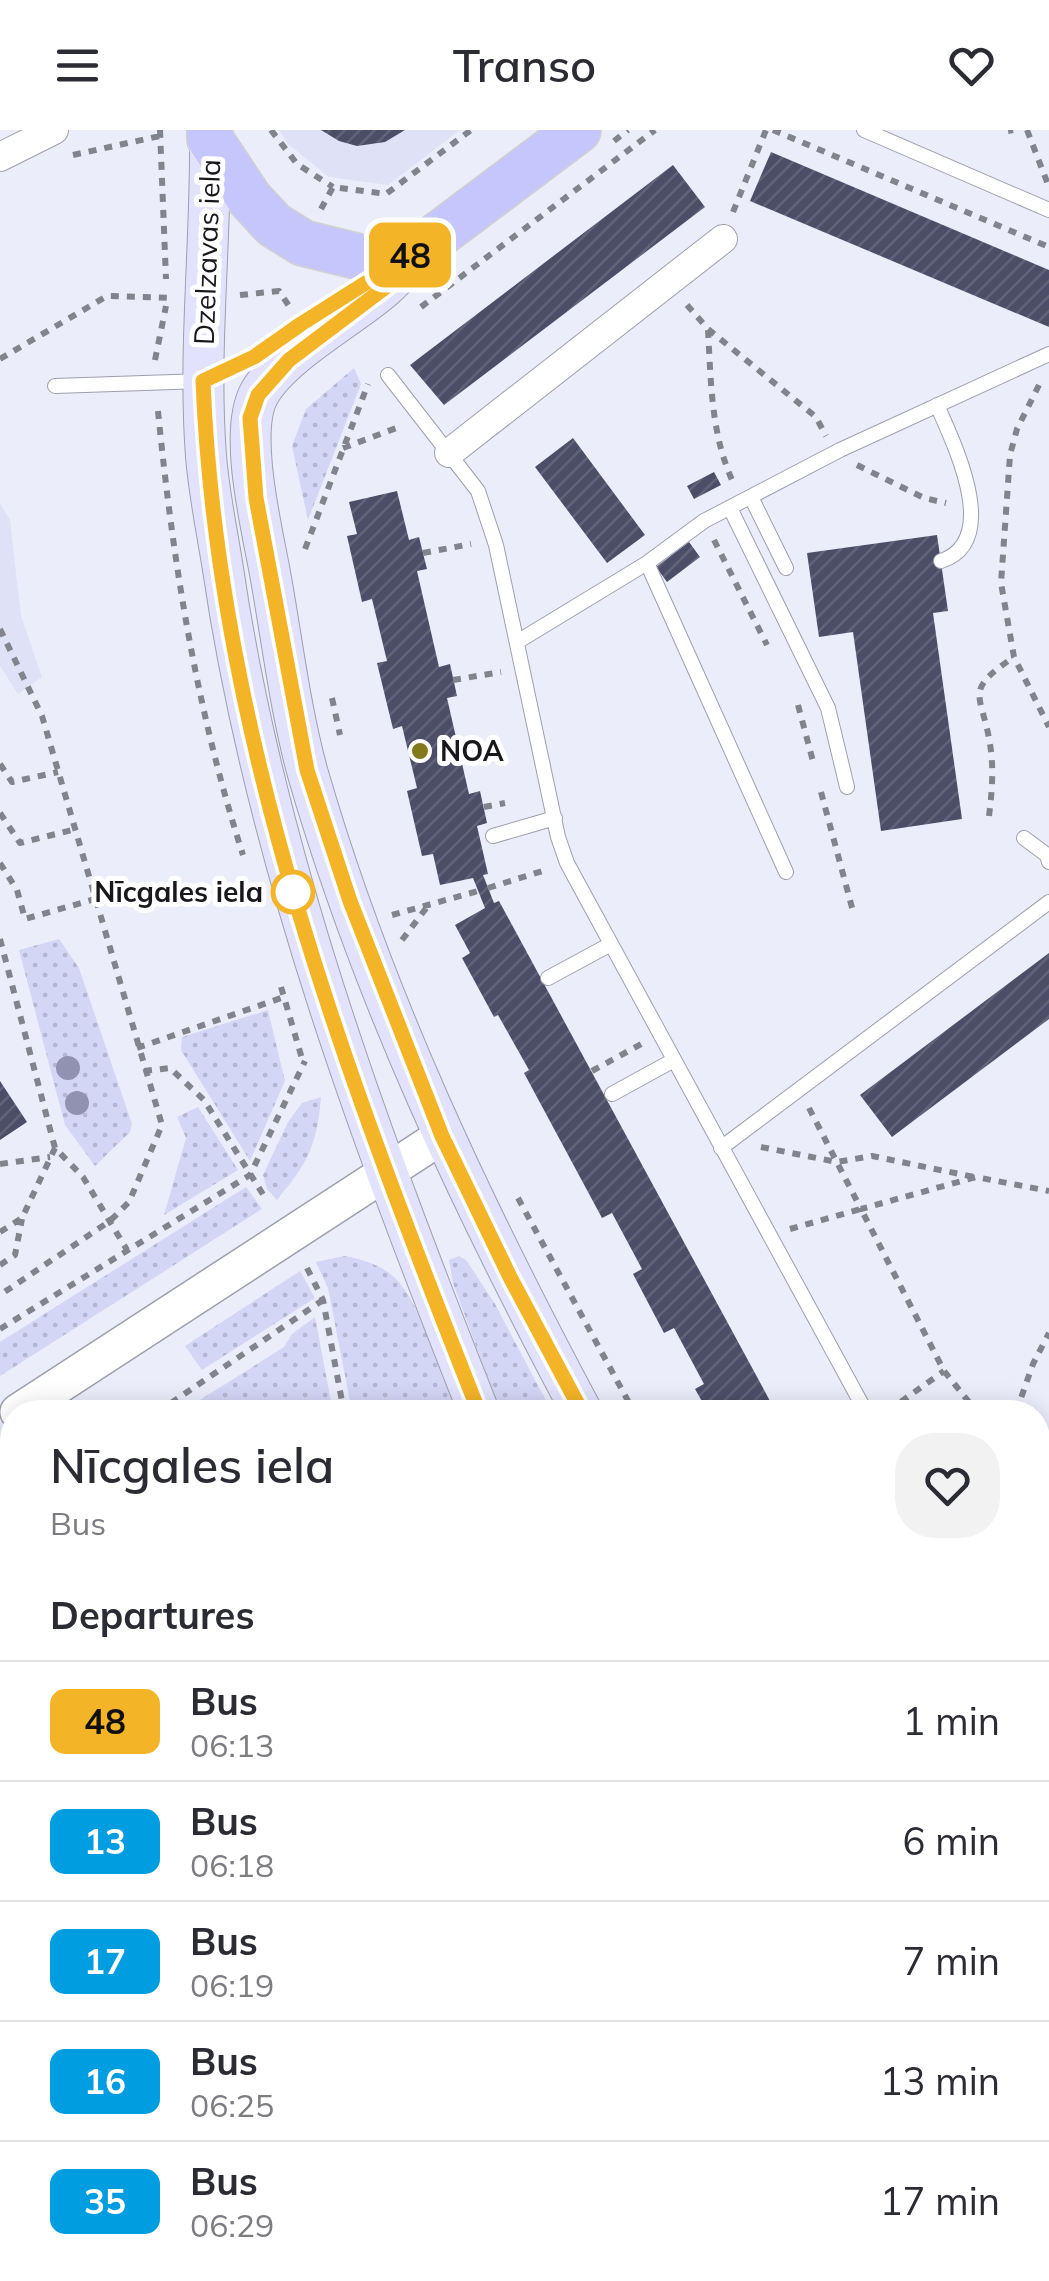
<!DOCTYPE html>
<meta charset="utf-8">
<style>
body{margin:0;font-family:Mulish,sans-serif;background:#f2f2f3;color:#2b2b33;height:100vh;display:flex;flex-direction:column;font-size:38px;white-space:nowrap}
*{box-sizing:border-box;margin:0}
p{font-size:32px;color:#7c7c81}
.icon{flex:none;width:55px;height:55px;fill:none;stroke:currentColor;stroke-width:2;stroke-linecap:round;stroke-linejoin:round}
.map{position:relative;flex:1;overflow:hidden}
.side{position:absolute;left:0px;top:1270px;width:1050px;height:882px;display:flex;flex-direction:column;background:#fff;border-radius:40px 40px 0 0;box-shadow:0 5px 25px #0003}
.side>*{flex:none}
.badge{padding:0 20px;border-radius:15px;font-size:35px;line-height:65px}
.map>.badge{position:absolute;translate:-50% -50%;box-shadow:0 0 0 5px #fff}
h2{padding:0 50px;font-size:38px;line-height:90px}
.round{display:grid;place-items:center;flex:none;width:105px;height:105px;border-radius:40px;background:#f2f2f3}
.head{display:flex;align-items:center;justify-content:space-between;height:170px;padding:0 50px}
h1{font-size:48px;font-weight:600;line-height:75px}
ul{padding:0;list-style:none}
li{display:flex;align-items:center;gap:30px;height:120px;padding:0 50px;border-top:2px solid #e1e1e2}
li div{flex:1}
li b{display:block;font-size:38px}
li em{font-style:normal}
li .badge{min-width:110px;font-weight:700;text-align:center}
header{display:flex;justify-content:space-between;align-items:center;height:130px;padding:0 50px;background:#fff;font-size:45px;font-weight:600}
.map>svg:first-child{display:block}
</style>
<header><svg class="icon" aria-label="menu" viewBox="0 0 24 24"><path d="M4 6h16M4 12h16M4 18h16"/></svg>Transo<svg class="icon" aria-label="heart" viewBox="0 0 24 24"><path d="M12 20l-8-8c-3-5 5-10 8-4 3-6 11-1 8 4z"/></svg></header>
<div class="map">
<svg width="1049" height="2151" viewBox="0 0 1049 2151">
<defs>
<pattern id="green-dots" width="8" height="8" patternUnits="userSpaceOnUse" patternTransform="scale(2.5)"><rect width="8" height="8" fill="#d3d6f5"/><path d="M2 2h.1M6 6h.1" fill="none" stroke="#b4b7d1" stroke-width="1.8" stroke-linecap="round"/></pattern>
<pattern id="building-hatch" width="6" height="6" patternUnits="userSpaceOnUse" patternTransform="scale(2.5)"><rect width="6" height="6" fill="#4c4e68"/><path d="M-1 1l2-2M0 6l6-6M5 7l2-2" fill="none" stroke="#626379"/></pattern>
</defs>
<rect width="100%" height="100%" fill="#ecedfb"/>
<!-- built -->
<path fill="#dfe1f6" d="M279,0H460L388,55L329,47L288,14Z
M0,373L10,390L21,486L42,547L18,564L0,536Z"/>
<!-- green -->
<path fill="url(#green-dots)" d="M354,238L361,254L308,390L292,316L306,279Z
M59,809L79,838L132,994L130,1002L95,1036L65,995L19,820Z
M268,880L285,951L250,1031L181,920L182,907Z
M321,967C317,1016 308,1032 277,1070L267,1059L263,1045L288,992L302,973Z
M198,977L238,1040L164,1085L186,1008L177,987Z
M246,1057L262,1079L0,1246V1212Z
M344,1126C362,1129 381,1135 394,1147C420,1171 443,1248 458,1282H352L328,1158L316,1132Z
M459,1126L466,1130L495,1174L552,1282H500L453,1153L449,1130Z
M300,1141L315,1168L202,1240L185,1216Z
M315,1187L333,1282H204L192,1275L284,1217L292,1204Z
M1038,1322L1049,1325V1441L1038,1427Z
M1038,1681L1049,1703V1934L1038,1921Z
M8,1859L12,1865V2039L0,2046V1864Z
M119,2140H361L344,2151H101Z
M863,2140H960L965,2151H867Z"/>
<!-- building -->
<path fill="url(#building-hatch)" d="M321,0H405L385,12L357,16L339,11Z
M771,22L1049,140V197L750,71Z
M673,35L705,77L444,275L410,235Z
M573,308L645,405L607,433L535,337Z
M714,342L721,355L694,369L687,356Z
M397,361L409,410L419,407L427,439L417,441L439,537L450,534L457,566L447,568L469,664L480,661L487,693L477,696L488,744L483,745L494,773L499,771L776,1282H708L695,1259L704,1254L674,1198L664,1203L633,1144L642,1139L612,1083L602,1088L524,943L529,940L498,885L494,887L462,828L470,823L455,795L485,778L473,748L440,755L433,724L422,726L407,661L417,658L402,596L393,599L377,533L387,531L372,469L362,472L347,406L357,404L349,372Z
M937,405L948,481L933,483L962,689L881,701L853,502L819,507L807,423Z
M689,412L700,427L667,452L656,437Z
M1049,823V889L892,1007L860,965Z
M0,951L27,992L0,1010Z
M1038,1558L1049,1579V1703L1038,1681Z
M0,1721L12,1741V1830L0,1838Z
M12,2043V2136L0,2144V2051Z
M636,2140H662L666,2151H640Z"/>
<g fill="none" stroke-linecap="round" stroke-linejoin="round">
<defs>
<path id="service" d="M864,0L1049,80
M388,245L478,361L496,415L558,707L567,733L866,1282
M55,256L203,251L255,227L319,182
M937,275C954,314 1002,411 941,431
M751,367L786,438
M730,378L828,578L847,657
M647,433L786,742
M517,512L647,433L704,391L840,320L1049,224
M493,706L555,688
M1024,708L1047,725L1049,732
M548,848L611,814
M612,964L674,930
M721,1018L1049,772
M1038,1447L1049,1462
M0,1848L12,1840
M1038,2116L1049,2137
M518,2140L521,2151"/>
<path id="minor" d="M0,27L54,0
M449,323L723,109
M0,1581L12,1601
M424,2140L426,2151
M595,2140L600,2151
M60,2151L78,2140"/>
<path id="tertiary" d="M18,1282L442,1006"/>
<path id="secondary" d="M210,9C211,115 198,221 206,326C209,364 217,401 223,439C266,731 371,1009 479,1282
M421,118C409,131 398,146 385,157C350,188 281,224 259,264C238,303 262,399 270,443C282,509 290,579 308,644C373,868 473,1078 582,1282
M834,2140L839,2151
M980,2140L984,2151"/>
<path id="primary" d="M210,0V9L249,68L274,95L303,113L372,130L421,118L578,0"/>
</defs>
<!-- service casing -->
<use href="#service" stroke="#9e9fac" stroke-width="16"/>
<!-- minor casing -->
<use href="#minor" stroke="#9e9fac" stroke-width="30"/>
<!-- tertiary casing -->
<use href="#tertiary" stroke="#9e9fac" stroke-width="38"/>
<!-- secondary casing -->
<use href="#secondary" stroke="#9e9fac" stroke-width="42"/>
<!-- primary casing -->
<use href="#primary" stroke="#d1d1d2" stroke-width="48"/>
<!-- path -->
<path stroke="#82838c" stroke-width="6" stroke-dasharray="8 8" stroke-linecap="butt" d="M160,0L166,149
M271,0L297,34L333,57
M773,0L1049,117
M1027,0L1049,57
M1008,1L1013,0
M614,11L628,0
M73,25L160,6
M321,79L333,57L386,64L471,0
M733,82L766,0
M240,165L279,161L289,176
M687,175L708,199L816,287L826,306
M421,177L655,0
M708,200C711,252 711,307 734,354
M0,229L107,166L172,168
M155,230L166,176
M1039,255L1017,299L1010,325L1001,453L1014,527L1049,597
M158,281C173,432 196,579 243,725
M343,318L399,297
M857,335L924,368L946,373
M714,410L767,515
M305,419L368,254
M423,423L471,414
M0,499L42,586L162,995L129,1072L110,1091L0,1165
M453,550L501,542
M332,568L340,605
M798,575L814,635
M0,634L12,652L58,642
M821,662L854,785
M484,677L505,673
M0,683L20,713L76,699
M989,686C992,662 994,638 990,614C982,563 962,562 1014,527
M0,733L17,760L25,789L95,769
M488,758L549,739
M392,785L478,761
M0,809L55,1018L83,1047L127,1120
M402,810L427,777
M281,857L303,932
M137,918L284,867
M144,941L170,938L204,970L264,1066
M592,941L643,913
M809,978L861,1079L976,1047L1049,1061
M761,1017L837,1032L872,1026L974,1047
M0,1034L50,1027
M518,1068L634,1282
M790,1099L861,1079L944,1241L977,1282
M0,1102L22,1088L55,1018
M0,1135L15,1125L22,1089
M307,1138L323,1170L344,1282
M0,1199L250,1045L305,931
M171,1273L323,1170
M888,1281L944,1241
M155,1282L171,1273L186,1282
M1016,1282L1033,1234L1049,1203
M0,1382L12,1374
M1038,1401L1049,1394
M0,1643L12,1662
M0,1908L12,1884
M1038,1935L1049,1948
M1038,1986L1049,1983
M0,1998L12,1990
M1038,2021L1049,2043
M679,2140L684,2151
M217,2151L235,2140
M702,2151L714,2140
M740,2151L741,2140"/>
<!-- service -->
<use href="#service" stroke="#fff" stroke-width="14"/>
<!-- minor -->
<use href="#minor" stroke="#fff" stroke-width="28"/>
<!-- tertiary -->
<use href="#tertiary" stroke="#fff" stroke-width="35"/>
<!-- secondary -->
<use href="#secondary" stroke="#e2e2fd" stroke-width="40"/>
<!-- primary -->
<use href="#primary" stroke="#c5c6fb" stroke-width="45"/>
</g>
<!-- trees -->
<g fill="#9192b1">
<circle cx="68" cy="938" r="12"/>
<circle cx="77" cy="973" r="12"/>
</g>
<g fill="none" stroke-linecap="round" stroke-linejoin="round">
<defs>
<path id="line" d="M479,1282C349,953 217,609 203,251L254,227L301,194L421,118L387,156L289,230L258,265L250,288L256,368L307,640L350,771L442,1006L510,1147L582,1282"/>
</defs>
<!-- line casing -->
<use href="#line" stroke="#fff" stroke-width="22"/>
<!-- line -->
<use href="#line" stroke="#f4b427" stroke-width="15"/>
</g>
<!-- markers -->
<circle fill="#84781d" stroke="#fff" stroke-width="4" cx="420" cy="621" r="10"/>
<circle fill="#fff" stroke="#f4b427" stroke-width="5" cx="293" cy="762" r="20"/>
<g text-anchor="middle" stroke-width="10" stroke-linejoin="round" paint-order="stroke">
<!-- street labels -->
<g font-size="28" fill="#17171c" stroke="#fff">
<text transform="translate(207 122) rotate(-88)" y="10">Dzelzavas iela</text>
</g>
<!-- poi labels -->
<g font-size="28" font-weight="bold" fill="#17171c" stroke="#fff" text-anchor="start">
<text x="440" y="631">NOA</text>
</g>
<!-- stop labels -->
<g font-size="28" font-weight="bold" fill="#17171c" stroke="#fff" text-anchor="end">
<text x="263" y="772">Nīcgales iela</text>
</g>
</g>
</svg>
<b class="badge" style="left:410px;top:125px;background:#f4b427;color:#111">48</b>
<section class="side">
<div class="head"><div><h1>Nīcgales iela</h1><p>Bus</p></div><a class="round"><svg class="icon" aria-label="heart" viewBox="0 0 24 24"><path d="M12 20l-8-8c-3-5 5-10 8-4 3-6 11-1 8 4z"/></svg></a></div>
<h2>Departures</h2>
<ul>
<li><span class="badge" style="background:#f4b427;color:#111">48</span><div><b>Bus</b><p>06:13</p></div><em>1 min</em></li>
<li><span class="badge" style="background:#009de0;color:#fff">13</span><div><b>Bus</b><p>06:18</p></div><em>6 min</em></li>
<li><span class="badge" style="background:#009de0;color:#fff">17</span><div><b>Bus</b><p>06:19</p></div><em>7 min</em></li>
<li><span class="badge" style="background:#009de0;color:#fff">16</span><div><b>Bus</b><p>06:25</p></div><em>13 min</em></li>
<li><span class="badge" style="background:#009de0;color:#fff">35</span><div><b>Bus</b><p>06:29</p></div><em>17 min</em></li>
</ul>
</section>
</div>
